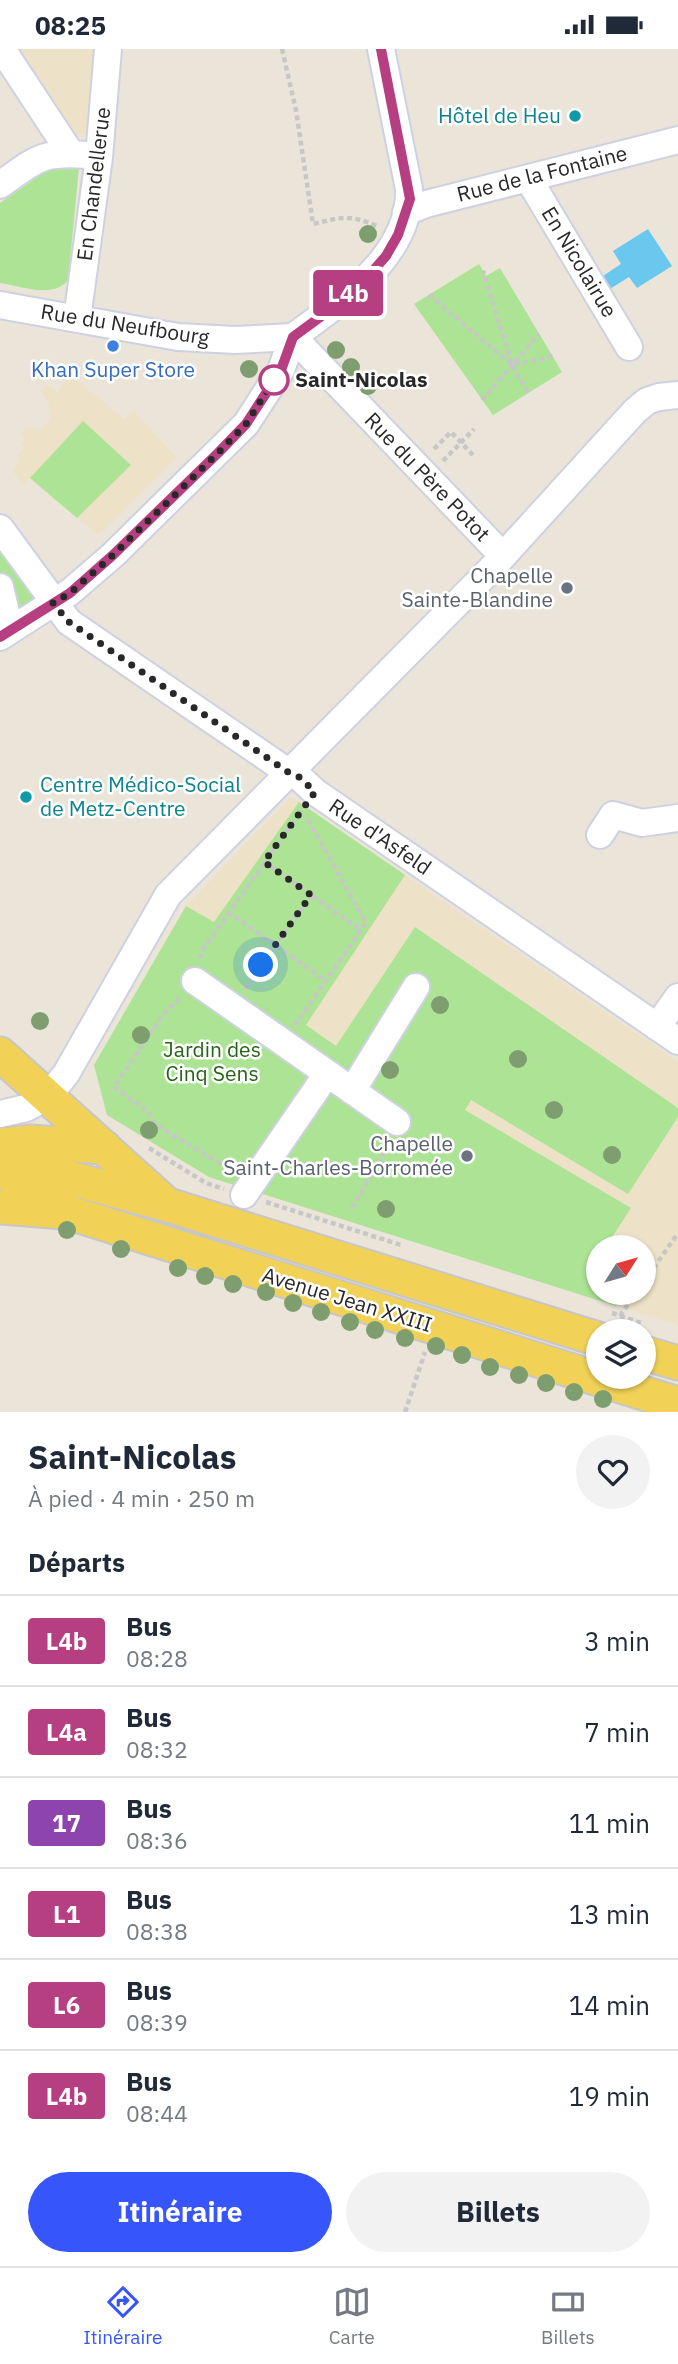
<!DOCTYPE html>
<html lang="fr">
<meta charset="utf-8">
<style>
body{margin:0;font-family:"IBM Plex Sans",sans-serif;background:#f2f2f3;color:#1f2937;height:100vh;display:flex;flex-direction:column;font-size:26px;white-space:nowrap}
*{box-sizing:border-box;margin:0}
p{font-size:23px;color:#747a83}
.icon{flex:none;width:38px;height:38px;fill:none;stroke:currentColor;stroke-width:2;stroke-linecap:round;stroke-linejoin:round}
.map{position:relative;height:1363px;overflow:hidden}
.panel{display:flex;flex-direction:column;background:#fff;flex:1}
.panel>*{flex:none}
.badge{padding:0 14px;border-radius:5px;font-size:24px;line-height:46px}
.needle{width:46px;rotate:53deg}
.controls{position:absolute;left:586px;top:1186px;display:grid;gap:14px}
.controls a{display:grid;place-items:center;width:70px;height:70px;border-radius:50%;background:#fff;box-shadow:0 2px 5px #0004;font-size:35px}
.you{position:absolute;width:35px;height:35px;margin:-18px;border:5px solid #fff;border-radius:50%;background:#1a73e8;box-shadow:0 0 0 10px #1a73e833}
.map>.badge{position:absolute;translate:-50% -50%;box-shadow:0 0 0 4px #fff}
h2{padding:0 28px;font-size:26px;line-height:63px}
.round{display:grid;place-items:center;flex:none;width:74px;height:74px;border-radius:37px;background:#f2f2f3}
.overview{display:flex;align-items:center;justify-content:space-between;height:119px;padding:0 28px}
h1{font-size:33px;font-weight:800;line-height:52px}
.button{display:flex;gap:14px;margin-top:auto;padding:14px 28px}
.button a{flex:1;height:80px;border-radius:42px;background:#3655fb;color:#fff;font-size:28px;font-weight:800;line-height:80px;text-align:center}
.button a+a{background:#f2f2f3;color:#1f2937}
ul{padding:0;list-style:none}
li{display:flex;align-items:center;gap:21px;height:91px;padding:0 28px;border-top:2px solid #e0e1e3}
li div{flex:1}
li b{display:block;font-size:26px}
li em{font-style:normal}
li .badge{min-width:77px;font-weight:700;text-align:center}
.status{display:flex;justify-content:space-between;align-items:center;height:49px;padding:0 35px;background:#fff;direction:ltr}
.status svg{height:19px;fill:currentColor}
.tabs{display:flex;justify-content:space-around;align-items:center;height:98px;border-top:2px solid #e0e1e3;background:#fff;font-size:19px;color:#747a83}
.tabs a{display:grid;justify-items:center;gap:4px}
.tabs .selected{color:#3655fb}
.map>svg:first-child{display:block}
</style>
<div class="status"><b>08:25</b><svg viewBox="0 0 49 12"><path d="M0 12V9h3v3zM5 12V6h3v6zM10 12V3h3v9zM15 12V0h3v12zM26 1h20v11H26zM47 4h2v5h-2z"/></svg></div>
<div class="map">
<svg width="678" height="1363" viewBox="0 0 678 1363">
<rect width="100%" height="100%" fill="#ebe4d9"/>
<!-- education -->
<path fill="#ede2c8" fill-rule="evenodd" d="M13,0H95L88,76L90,87L68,85Z
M75,330L93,345L94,344L124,370L134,362L177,409L98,486L29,429L24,436L21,434L12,421L20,412L16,407L24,399L21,395L25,390L21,385L27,379L39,380L40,382L50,370L49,356L40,342L48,335L57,343L66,331Z
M291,748L678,1013V1276L209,1128L107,1066L94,1016L171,881L186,857ZM598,1199H644V1244H598Z"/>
<!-- green -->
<path fill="#ade394" d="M58,114L79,118L68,231C54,250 20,237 0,234V154Z
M479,215L486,227L500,219L562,323L493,366L414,255Z
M83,372L131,416L77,469L30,429Z
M0,479L53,554L0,588Z
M299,753L405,826L306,976L336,997L415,878L678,1059V1068L628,1145L471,1051L465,1061L631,1159L605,1199H598V1209L588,1225L598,1232V1244H617L621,1247L616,1257L209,1128L107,1066L94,1016L186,857L214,873Z"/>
<!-- water -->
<path fill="#6ac8ef" d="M648,180L672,217L637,239L629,228L605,243L597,231L621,215L613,202Z"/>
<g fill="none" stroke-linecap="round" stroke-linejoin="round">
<defs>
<path id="minor" d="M2,0L71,105
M528,129L629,298
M0,136C35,111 41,102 87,106
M406,163L426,155L678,91
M0,256L178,288L235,291L293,288
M77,270L99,108L108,0
M293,288C340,253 411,207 409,140L381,0
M293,288L503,507
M0,479L69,573L288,723L298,727L315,743L678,992
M0,538L10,581
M0,588L70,543L113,506L246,375L281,321L293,288
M600,786L613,766L642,774L678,769
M195,932L397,1073
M657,978L678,948
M352,1042L416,938
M0,1065L26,1059L48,1047L66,1025L168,846L493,518L635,362L647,352L659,348L678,346
M244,1146L327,1025"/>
<path id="major" d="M0,1005L163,1152
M0,1096L30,1093L104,1098
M8,1112L168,1156L598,1290
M0,1120L70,1164L678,1355
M0,1158L64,1163
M644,1304L678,1314"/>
</defs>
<!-- minor casing -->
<use href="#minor" stroke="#ced1e1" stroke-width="30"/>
<!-- major casing -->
<use href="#major" stroke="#c7c7c7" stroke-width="37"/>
<!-- path -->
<path stroke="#c7c7c7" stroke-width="4.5" stroke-dasharray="5 3.5" stroke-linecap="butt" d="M282,0L296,61L313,175C342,168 348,165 377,177
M429,246L512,316L483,222
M528,343L512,316L553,307
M482,351L539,285
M434,400L451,383L473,406
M443,412L474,380
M264,813L361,881
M228,863L325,931
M200,909L202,902L302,761
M245,940L311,846
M179,949L163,966L114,1038L148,1063L156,1076L233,1122
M295,976L366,874L306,767
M149,1099L206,1134L224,1140
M266,1153L401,1196
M352,1159L390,1093
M644,1233L678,1184
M612,1264L644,1275
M620,1267L636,1244
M405,1363L425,1303"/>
<!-- minor -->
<use href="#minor" stroke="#fff" stroke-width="26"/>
<!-- major -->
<use href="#major" stroke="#f1d257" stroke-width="33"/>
</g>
<!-- trees -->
<g fill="#7f9e6f">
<circle cx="368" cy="185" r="9"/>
<circle cx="336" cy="301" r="9"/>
<circle cx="351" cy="318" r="9"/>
<circle cx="249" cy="320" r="9"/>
<circle cx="368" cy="337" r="9"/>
<circle cx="440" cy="956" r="9"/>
<circle cx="40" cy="972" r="9"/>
<circle cx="141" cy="986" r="9"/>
<circle cx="518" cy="1010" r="9"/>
<circle cx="390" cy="1021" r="9"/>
<circle cx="554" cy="1061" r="9"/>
<circle cx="149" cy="1081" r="9"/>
<circle cx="612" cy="1106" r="9"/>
<circle cx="386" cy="1160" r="9"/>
<circle cx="67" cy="1181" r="9"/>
<circle cx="121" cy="1200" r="9"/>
<circle cx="178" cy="1219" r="9"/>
<circle cx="205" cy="1227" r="9"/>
<circle cx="233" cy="1235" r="9"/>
<circle cx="266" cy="1243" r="9"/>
<circle cx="293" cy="1254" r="9"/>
<circle cx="321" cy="1263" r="9"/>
<circle cx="350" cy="1273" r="9"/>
<circle cx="375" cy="1281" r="9"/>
<circle cx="405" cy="1289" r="9"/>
<circle cx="436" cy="1297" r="9"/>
<circle cx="462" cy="1306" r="9"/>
<circle cx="490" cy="1318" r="9"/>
<circle cx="519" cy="1326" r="9"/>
<circle cx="546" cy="1334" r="9"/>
<circle cx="574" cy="1343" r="9"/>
<circle cx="603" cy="1350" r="9"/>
</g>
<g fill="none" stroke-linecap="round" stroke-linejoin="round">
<defs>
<path id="line" d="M0,588L70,544L113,506L218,404L246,375L281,321L293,288L327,263L372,223L386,207L398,186L410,150L381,0"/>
</defs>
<!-- line casing -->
<use href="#line" stroke="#fff" stroke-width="16"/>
<!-- line -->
<use href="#line" stroke="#b63f82" stroke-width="10"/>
<!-- walk -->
<path stroke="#282828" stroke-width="7" stroke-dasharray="0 12.6" d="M261,916L311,846L264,813L315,743L298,727L288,723L69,573L53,554L70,544L113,506L218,404L246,375L274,331"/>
</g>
<!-- markers -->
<g fill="#0f9aa8" stroke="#fff" stroke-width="2.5">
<circle cx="575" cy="67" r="7"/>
<circle cx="26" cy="748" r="7"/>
</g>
<circle fill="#3f7fe0" stroke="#fff" stroke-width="2.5" cx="113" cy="297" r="7"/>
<circle fill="#fff" stroke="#b63f82" stroke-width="3.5" cx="274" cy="331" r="14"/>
<g fill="#6b7280" stroke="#fff" stroke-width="2.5">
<circle cx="567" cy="539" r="7"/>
<circle cx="467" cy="1107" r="7"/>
</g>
<g text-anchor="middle" stroke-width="5" stroke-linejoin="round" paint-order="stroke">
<!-- culture labels -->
<g font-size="21" fill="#0d838f" stroke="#fff" text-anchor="end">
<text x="561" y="74">Hôtel de Heu</text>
<text x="40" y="743" text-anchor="start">Centre Médico-Social<tspan x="40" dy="24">de Metz-Centre</tspan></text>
</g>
<!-- street labels -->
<g font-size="21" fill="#282828" stroke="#fff">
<text transform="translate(542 125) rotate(-14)" y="7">Rue de la Fontaine</text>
<text transform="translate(94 135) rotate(-83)" y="7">En Chandellerue</text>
<text transform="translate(579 213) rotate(59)" y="7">En Nicolairue</text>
<text transform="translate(125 276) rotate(9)" y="7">Rue du Neufbourg</text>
<text transform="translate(427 428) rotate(46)" y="7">Rue du Père Potot</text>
<text transform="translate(380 788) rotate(34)" y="7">Rue d'Asfeld</text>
<text transform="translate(347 1251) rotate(17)" y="7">Avenue Jean XXIII</text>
</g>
<!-- shop labels -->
<g font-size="21" fill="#366cbe" stroke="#fff">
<text x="113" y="328">Khan Super Store</text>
</g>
<!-- stop labels -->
<g font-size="21" font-weight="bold" fill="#282828" stroke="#fff" text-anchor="start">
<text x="295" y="338">Saint-Nicolas</text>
</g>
<!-- worship labels -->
<g font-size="21" fill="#5b616d" stroke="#fff" text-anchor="end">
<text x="553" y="534">Chapelle<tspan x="553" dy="24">Sainte-Blandine</tspan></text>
<text x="453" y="1102">Chapelle<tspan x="453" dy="24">Saint-Charles-Borromée</tspan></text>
</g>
<!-- park labels -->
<g font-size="21" fill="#266418" stroke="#fff">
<text x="212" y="1008">Jardin des<tspan x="212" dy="24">Cinq Sens</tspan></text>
</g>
</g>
</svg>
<div class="controls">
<a><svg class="needle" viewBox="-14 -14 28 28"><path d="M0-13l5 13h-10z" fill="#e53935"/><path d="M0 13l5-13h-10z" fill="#747a83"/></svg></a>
<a><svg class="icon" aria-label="layers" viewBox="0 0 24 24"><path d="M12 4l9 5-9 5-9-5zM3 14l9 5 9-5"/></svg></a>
</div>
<div class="you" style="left:261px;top:916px"></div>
<b class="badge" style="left:348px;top:244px;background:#b63f82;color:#fff">L4b</b>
</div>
<section class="panel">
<div class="overview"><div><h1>Saint-Nicolas</h1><p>À pied · 4 min · 250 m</p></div><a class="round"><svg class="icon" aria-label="heart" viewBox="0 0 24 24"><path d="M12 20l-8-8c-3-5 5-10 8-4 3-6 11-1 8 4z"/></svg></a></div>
<h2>Départs</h2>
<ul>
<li><span class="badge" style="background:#b63f82;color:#fff">L4b</span><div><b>Bus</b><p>08:28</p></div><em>3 min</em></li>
<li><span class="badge" style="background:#b63f82;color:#fff">L4a</span><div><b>Bus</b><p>08:32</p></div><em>7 min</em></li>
<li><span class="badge" style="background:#8e44ad;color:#fff">17</span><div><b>Bus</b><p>08:36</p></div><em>11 min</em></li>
<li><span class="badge" style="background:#b63f82;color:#fff">L1</span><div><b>Bus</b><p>08:38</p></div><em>13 min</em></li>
<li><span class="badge" style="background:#b63f82;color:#fff">L6</span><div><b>Bus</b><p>08:39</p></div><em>14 min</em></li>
<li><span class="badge" style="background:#b63f82;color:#fff">L4b</span><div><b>Bus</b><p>08:44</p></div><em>19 min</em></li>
</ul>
<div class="button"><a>Itinéraire</a><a>Billets</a></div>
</section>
<nav class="tabs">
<a class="selected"><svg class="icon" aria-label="directions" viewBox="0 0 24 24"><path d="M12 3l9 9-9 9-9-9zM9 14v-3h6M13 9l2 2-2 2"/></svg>Itinéraire</a>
<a><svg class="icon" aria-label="map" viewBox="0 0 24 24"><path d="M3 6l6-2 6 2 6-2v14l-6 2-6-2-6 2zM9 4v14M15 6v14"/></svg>Carte</a>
<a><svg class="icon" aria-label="tickets" viewBox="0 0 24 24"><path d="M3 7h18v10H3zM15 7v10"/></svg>Billets</a>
</nav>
